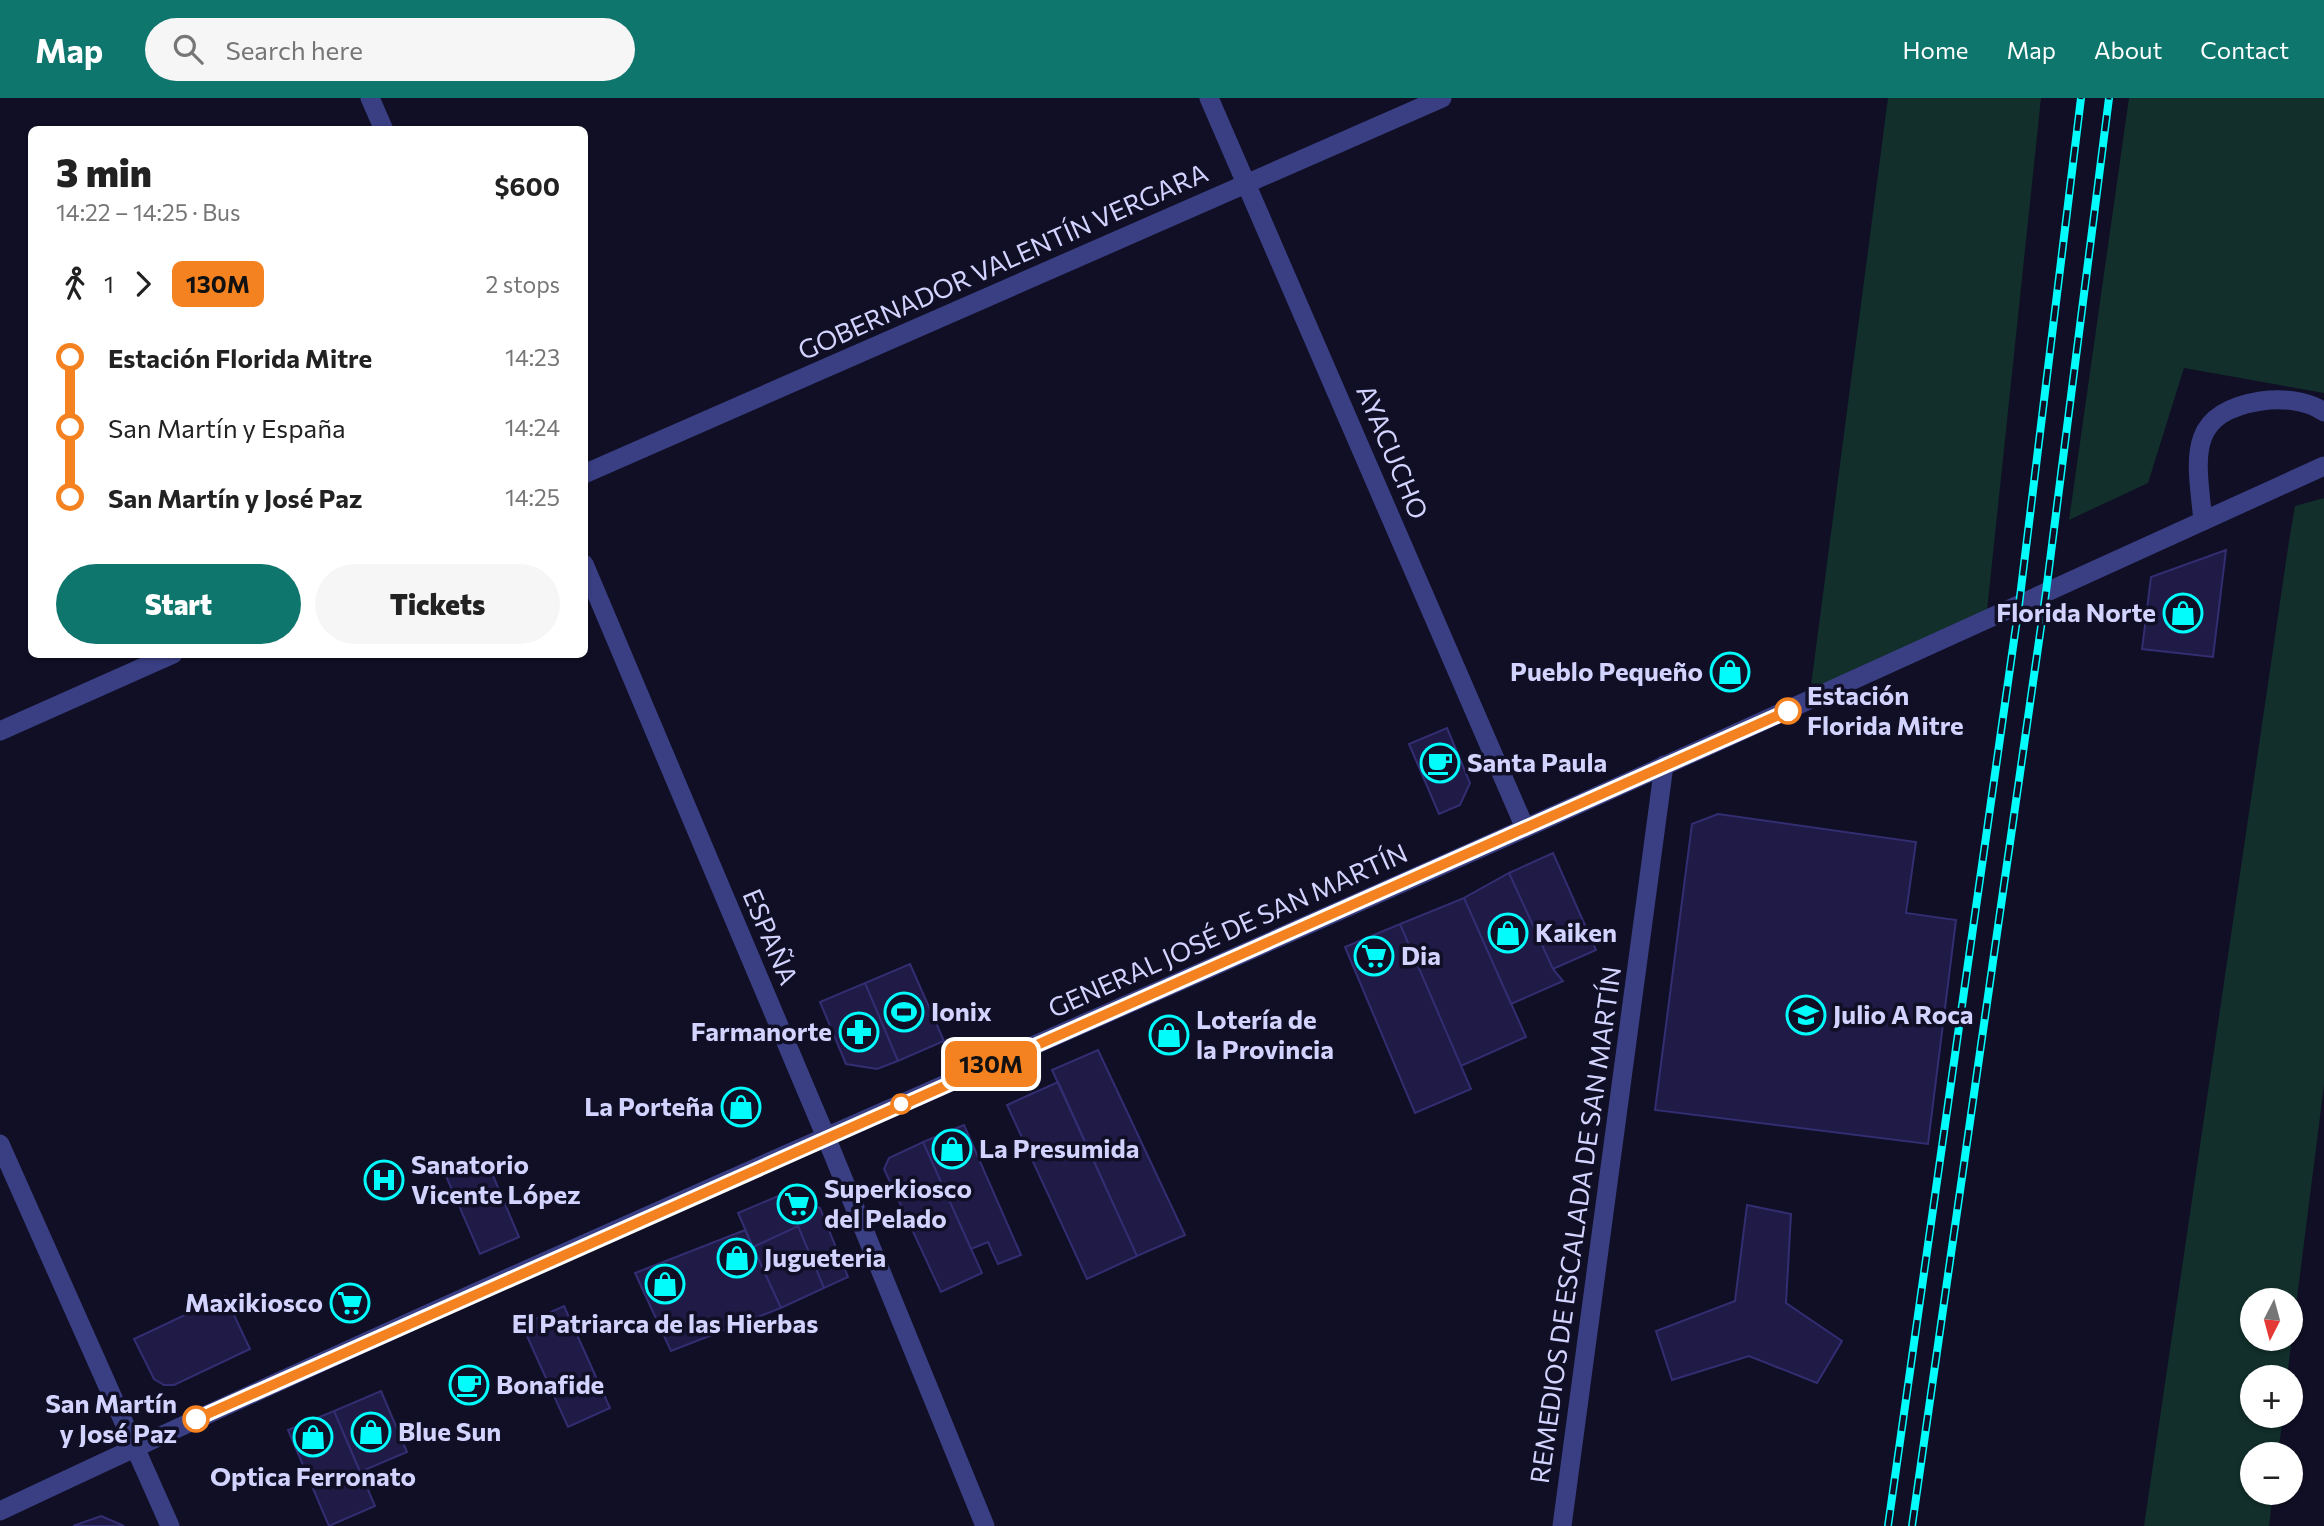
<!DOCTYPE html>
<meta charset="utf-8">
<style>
body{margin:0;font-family:Commissioner,sans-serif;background:#f6f6f6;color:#222;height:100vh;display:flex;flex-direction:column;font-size:26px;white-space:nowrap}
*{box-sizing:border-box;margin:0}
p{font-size:23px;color:#767676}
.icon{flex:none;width:38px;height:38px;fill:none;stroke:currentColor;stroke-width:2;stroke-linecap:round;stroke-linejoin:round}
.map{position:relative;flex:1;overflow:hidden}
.side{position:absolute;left:28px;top:28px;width:560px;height:532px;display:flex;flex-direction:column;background:#fff;border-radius:10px;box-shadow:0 2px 5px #0004}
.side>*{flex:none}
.badge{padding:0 14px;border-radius:10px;font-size:24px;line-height:46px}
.needle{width:46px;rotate:186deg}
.buttons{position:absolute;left:2240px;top:1190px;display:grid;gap:14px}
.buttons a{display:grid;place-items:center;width:63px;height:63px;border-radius:50%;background:#fff;box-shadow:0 2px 5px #0004;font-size:35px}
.map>.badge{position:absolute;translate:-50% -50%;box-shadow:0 0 0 4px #fff}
.legs{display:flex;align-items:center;gap:10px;height:77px;padding:0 28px;font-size:23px}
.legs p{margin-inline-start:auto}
.overview{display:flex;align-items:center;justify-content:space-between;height:119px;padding:0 28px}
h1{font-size:38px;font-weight:800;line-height:52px}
.button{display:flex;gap:14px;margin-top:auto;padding:14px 28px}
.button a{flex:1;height:80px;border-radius:42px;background:#0f766e;color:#fff;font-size:28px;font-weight:800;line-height:80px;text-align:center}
.button a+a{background:#f6f6f6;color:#222}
ul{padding:0 28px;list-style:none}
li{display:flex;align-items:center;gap:24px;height:70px;font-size:26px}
li i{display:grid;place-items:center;width:10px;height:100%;margin:0 9px;background:currentColor}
li i::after{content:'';width:18px;height:18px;margin:-9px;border:5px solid;border-radius:50%;background:#fff}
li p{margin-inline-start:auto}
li:first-child i{background:linear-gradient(#0000 50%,currentColor 0)}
li:last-child i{background:linear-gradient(currentColor 50%,#0000 0)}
header{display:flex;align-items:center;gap:42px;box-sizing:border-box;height:98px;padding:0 35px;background:#0f766e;color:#fff}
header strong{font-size:33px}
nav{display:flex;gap:38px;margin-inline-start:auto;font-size:24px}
.search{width:490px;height:63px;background:#f6f6f6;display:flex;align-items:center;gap:18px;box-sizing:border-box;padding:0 24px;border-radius:38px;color:#767676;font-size:26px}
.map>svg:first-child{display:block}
</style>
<header>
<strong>Map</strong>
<div class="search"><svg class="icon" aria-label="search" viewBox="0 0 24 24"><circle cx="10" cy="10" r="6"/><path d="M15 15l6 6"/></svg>Search here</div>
<nav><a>Home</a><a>Map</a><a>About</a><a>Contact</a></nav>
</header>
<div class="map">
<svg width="2324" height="1428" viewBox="0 0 2324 1428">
<rect width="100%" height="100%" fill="#100f25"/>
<!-- green -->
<path fill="#122f2b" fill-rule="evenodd" d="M1888,0H2041L1986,522L1809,603Z
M2129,0H2324V295L2184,270L2148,385L2069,422Z
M2324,400V987L2287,1279H2252V1318H2283L2278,1356H2252V1395H2273L2269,1428H2144L2289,443L2295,408ZM2291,1202V1241H2252V1202Z"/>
<!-- building -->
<path fill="#1f1b46" stroke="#332d72" stroke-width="2" d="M2226,452L2213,559L2142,551L2151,479Z
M1447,630L1470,685L1460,707L1439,716L1409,646Z
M1718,716L1916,744L1906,815L1956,822L1928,1046L1655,1012L1692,726Z
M1553,755L1596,852L1553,871L1509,775Z
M1509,775L1553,871L1563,883L1511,906L1464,800Z
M1464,800L1526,939L1461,968L1400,826Z
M1400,826L1471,991L1415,1015L1345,849Z
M910,866L944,943L898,963L865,885Z
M865,885L898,963L877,971L846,966L820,904Z
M1098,952L1185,1137L1137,1158L1052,972Z
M1058,984L1137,1158L1087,1181L1007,1007Z
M964,1027L1021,1157L998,1166L988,1144L971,1151L923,1044Z
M923,1044L982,1175L941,1194L884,1071L889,1060Z
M486,1061L519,1139L480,1156L446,1078Z
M783,1096L820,1110L848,1179L824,1190L798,1128L753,1149L738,1115Z
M1747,1107L1791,1116L1786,1205L1842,1243L1817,1285L1749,1258L1672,1282L1656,1233L1735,1203Z
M798,1128L824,1190L781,1210L753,1149Z
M745,1132L781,1210L671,1253L635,1175Z
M225,1198L250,1251L174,1287H164L154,1281L134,1241Z
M564,1208L610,1310L568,1329L522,1227Z
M381,1293L407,1354L360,1374L334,1313Z
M334,1313L375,1408L329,1428L288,1332Z
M101,1418L124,1428H73Z"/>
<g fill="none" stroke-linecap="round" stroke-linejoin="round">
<!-- service -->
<path stroke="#3a3f84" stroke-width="19" d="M2203,423C2197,362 2184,315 2261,303C2281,300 2307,302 2324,314"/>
<!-- minor -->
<path stroke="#3a3f84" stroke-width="19" d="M370,0L384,32
M1209,0L1525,730
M584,376L1442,0
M584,466L826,1039L985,1428
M0,633L173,556
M0,1046L170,1428
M1562,1428L1664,667"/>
<!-- tertiary -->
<path stroke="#3a3f84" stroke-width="19" d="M0,1413C502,1176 1013,959 1519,733C1788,613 2055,489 2324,368"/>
<defs>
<path id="rail" d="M1888,1428L2019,507L2081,0
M1912,1428L2046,494L2109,0"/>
</defs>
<!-- rail casing -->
<use href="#rail" stroke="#02fcfb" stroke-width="8"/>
<!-- rail -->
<use href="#rail" stroke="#100f25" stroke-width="5" stroke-dasharray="16" stroke-linecap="butt"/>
</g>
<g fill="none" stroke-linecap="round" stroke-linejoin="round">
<defs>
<path id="line-1" d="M196,1321L1788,613"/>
</defs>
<!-- line-1 casing -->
<use href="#line-1" stroke="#fff" stroke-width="16"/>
<!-- line-1 -->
<use href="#line-1" stroke="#f58220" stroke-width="10"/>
</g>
<!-- icons -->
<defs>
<symbol id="shop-ring" viewBox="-11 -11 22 22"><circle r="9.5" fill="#100f25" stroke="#02fcfb" stroke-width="1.5"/><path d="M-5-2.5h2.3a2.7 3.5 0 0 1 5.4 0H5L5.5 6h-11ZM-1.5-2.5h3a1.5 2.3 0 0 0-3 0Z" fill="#02fcfb"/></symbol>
<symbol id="cafe-ring" viewBox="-11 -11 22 22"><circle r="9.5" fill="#100f25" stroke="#02fcfb" stroke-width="1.5"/><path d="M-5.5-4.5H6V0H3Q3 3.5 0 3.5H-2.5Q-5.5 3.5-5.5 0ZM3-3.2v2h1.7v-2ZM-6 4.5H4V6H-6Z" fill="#02fcfb"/></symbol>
<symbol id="supermarket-ring" viewBox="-11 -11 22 22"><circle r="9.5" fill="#100f25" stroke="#02fcfb" stroke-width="1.5"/><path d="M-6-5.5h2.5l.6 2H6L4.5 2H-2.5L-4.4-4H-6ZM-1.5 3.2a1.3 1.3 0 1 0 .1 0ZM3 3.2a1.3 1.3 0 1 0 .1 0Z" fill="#02fcfb"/></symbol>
<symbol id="stadium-ring" viewBox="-11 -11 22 22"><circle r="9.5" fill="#100f25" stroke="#02fcfb" stroke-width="1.5"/><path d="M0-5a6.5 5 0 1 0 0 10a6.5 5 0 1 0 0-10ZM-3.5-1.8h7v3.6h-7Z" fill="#02fcfb"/></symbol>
<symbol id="school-ring" viewBox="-11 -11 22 22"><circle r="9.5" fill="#100f25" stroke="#02fcfb" stroke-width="1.5"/><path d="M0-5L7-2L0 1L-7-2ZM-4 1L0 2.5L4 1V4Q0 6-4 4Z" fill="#02fcfb"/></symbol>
<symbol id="pharmacy-ring" viewBox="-11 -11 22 22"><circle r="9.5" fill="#100f25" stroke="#02fcfb" stroke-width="1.5"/><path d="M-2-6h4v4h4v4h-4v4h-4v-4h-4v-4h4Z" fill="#02fcfb"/></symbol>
<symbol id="hospital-ring" viewBox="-11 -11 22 22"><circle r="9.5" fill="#100f25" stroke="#02fcfb" stroke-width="1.5"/><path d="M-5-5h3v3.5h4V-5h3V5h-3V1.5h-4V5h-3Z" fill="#02fcfb"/></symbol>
</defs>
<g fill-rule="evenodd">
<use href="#shop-ring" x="2161" y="493" width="44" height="44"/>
<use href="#shop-ring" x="1708" y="552" width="44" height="44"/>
<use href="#cafe-ring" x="1418" y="643" width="44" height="44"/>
<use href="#shop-ring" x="1486" y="813" width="44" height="44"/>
<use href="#supermarket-ring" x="1352" y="836" width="44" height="44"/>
<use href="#stadium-ring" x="882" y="892" width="44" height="44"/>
<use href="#school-ring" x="1784" y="895" width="44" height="44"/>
<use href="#pharmacy-ring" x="837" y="912" width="44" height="44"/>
<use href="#shop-ring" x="1147" y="915" width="44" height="44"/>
<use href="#shop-ring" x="719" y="987" width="44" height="44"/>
<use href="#shop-ring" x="930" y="1029" width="44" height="44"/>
<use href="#hospital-ring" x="362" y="1060" width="44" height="44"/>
<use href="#supermarket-ring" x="775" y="1084" width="44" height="44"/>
<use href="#shop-ring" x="715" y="1138" width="44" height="44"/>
<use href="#shop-ring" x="643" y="1164" width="44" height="44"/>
<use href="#supermarket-ring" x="328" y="1183" width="44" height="44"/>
<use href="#cafe-ring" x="447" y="1265" width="44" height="44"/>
<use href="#shop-ring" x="349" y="1312" width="44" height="44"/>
<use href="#shop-ring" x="291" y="1317" width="44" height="44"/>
</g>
<!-- markers -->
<g fill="#fff" stroke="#f58220" stroke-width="3.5">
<circle cx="1788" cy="613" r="12"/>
<circle cx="901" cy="1006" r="9"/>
<circle cx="196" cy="1321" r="12"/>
</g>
<g text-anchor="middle" stroke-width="7" stroke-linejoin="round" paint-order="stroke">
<!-- street labels -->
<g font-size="26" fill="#d3d3ff" stroke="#100f25">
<text transform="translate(1003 164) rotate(-24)" y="9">GOBERNADOR VALENTÍN VERGARA</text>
<text transform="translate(1392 354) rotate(67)" y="9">AYACUCHO</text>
<text transform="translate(1228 833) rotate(-24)" y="9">GENERAL JOSÉ DE SAN MARTÍN</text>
<text transform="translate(770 839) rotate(67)" y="9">ESPAÑA</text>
<text transform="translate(1576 1127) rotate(-82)" y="9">REMEDIOS DE ESCALADA DE SAN MARTÍN</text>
</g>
<!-- poi labels -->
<g font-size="26" font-weight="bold" fill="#d3d3ff" stroke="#100f25" text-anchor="start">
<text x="2156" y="524" text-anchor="end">Florida Norte</text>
<text x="1703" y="583" text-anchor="end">Pueblo Pequeño</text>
<text x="1467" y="674">Santa Paula</text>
<text x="1535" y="844">Kaiken</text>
<text x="1401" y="867">Dia</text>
<text x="931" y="923">Ionix</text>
<text x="1833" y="926">Julio A Roca</text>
<text x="1196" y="931">Lotería de<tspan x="1196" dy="30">la Provincia</tspan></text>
<text x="832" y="943" text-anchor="end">Farmanorte</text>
<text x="714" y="1018" text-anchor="end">La Porteña</text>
<text x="979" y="1060">La Presumida</text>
<text x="411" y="1076">Sanatorio<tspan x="411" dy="30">Vicente López</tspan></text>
<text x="824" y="1100">Superkiosco<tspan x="824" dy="30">del Pelado</tspan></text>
<text x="764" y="1169">Jugueteria</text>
<text x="323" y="1214" text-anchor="end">Maxikiosco</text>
<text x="665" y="1235" text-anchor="middle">El Patriarca de las Hierbas</text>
<text x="496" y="1296">Bonafide</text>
<text x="398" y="1343">Blue Sun</text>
<text x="313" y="1388" text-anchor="middle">Optica Ferronato</text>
</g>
<!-- stop labels -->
<g font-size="26" font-weight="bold" fill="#d3d3ff" stroke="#100f25" text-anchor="start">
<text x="1807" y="607">Estación<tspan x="1807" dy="30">Florida Mitre</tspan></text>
<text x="177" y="1315" text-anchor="end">San Martín<tspan x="177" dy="30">y José Paz</tspan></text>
</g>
</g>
</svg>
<div class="buttons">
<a><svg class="needle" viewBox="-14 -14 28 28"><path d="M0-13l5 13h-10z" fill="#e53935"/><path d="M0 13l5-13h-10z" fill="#767676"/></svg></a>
<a>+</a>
<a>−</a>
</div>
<b class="badge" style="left:991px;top:966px;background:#f58220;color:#111">130M</b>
<section class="side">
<div class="overview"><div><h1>3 min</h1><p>14:22 – 14:25 · Bus</p></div><b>$600</b></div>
<div class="legs"><svg class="icon" aria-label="walk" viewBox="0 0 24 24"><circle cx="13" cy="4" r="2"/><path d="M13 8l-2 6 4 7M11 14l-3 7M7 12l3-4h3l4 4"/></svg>1<svg class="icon" aria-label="forward" viewBox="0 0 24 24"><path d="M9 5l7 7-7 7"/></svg><b class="badge" style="background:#f58220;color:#111">130M</b><p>2 stops</p></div>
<ul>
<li><i style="color:#f58220"></i><b>Estación Florida Mitre</b><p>14:23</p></li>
<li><i style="color:#f58220"></i><span>San Martín y España</span><p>14:24</p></li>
<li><i style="color:#f58220"></i><b>San Martín y José Paz</b><p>14:25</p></li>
</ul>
<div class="button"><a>Start</a><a>Tickets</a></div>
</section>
</div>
